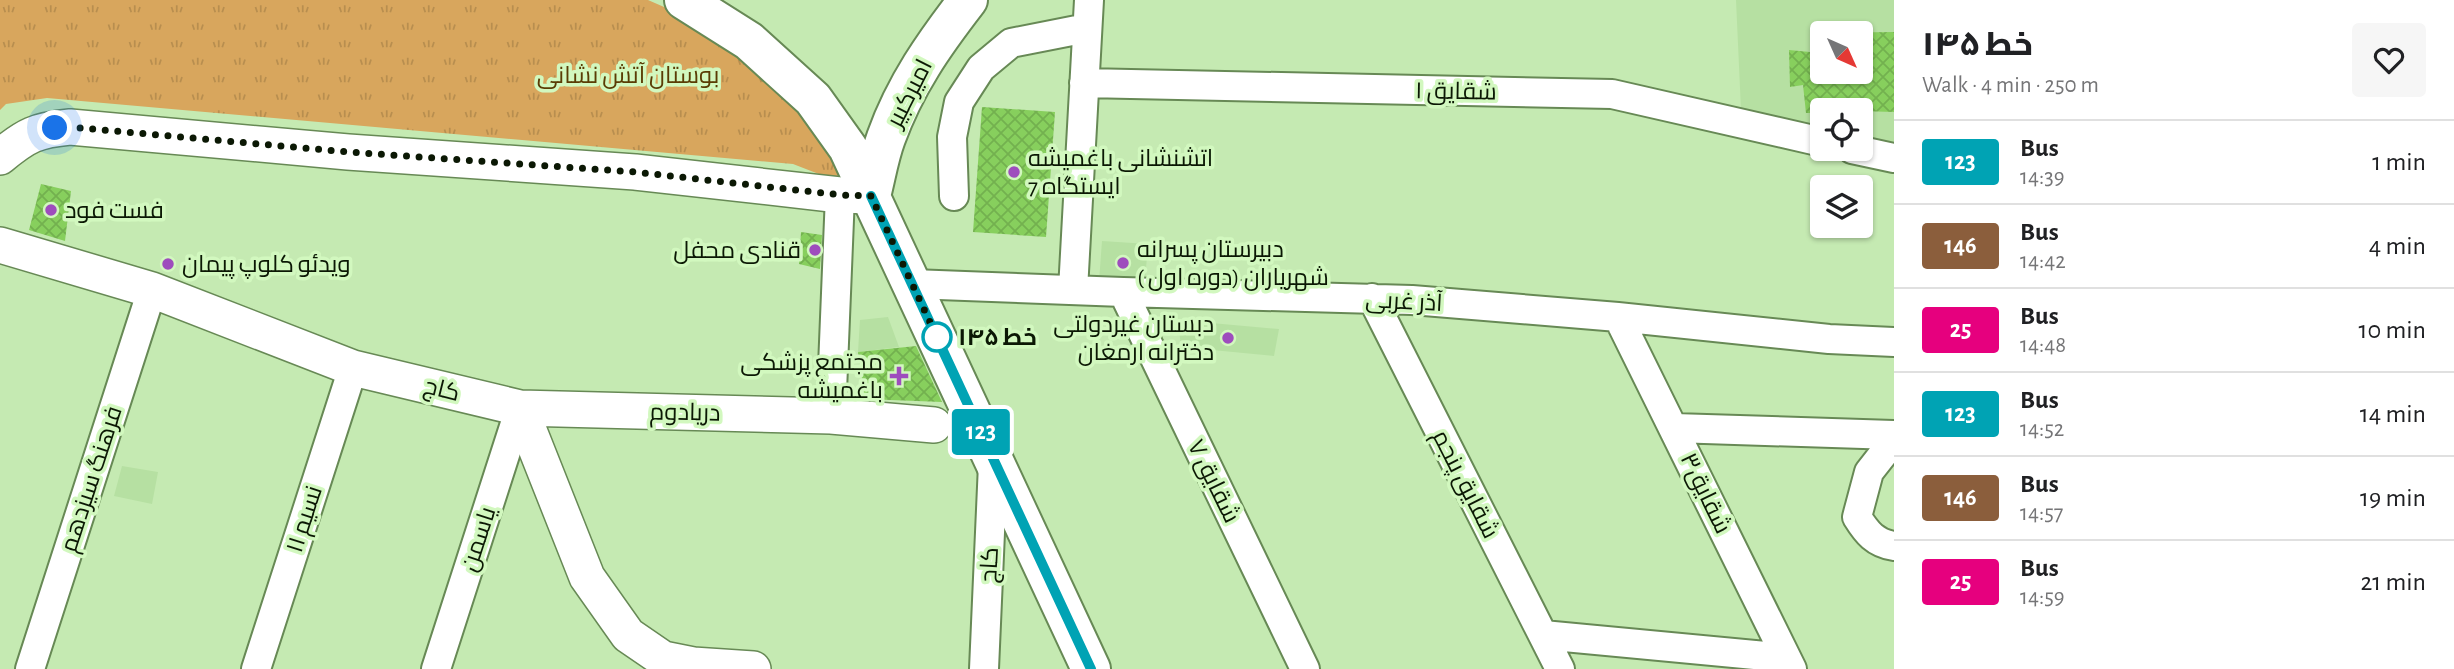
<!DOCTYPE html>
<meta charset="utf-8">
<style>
body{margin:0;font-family:"Alegreya Sans",Cairo,sans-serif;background:#f6f6f6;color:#202124;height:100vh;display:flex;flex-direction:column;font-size:26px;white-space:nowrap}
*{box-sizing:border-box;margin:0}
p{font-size:23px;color:#757577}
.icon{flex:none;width:38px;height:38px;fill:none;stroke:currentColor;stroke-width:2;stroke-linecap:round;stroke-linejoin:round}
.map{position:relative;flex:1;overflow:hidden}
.details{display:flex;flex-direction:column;background:#fff;width:560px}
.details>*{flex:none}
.badge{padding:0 14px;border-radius:5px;font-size:24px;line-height:46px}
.needle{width:46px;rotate:135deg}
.controls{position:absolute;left:1810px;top:21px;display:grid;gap:14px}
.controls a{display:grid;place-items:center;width:63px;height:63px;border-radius:7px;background:#fff;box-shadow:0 2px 5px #0004;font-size:35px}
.you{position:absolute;width:35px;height:35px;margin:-18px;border:5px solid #fff;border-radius:50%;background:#1a73e8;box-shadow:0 0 0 10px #1a73e833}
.map>.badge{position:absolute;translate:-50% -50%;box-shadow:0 0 0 4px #fff}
.round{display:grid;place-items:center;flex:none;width:74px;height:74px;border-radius:7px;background:#f6f6f6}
.headline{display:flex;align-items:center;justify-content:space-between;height:119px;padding:0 28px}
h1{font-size:33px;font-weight:800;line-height:52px}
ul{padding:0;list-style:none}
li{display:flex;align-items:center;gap:21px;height:84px;padding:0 28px;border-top:2px solid #e0e0e0}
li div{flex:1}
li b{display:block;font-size:26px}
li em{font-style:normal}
li .badge{min-width:77px;font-weight:700;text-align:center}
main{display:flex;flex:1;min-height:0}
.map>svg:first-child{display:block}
</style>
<main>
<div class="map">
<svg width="1894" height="669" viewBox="0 0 1894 669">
<defs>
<pattern id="grass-tufts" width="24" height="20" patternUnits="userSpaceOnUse" patternTransform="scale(1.75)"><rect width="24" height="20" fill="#d8a65d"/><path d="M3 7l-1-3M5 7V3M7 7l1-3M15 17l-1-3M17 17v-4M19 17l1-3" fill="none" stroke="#b88e4f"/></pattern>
<pattern id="building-cross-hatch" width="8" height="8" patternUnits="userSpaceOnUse" patternTransform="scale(1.75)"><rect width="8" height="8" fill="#87cf5d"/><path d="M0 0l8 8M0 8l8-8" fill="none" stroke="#73b14f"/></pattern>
</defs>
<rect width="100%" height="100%" fill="#c5eab2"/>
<!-- built -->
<path fill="#b6e0a2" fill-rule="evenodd" d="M1736,0H1894V146L1860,138V110H1822V129L1741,110ZM1822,33H1860V72H1822Z
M1102,241L1148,244L1144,293L1099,282Z
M888,317L899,347L858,352L860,320Z
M1178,320L1279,329L1274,356L1181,347Z
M122,466L158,472L152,504L114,496Z"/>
<!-- grass -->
<path fill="url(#grass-tufts)" d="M0,0H648L710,27L794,98L827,139L842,183L793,164L47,98L6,104L0,110Z"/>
<!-- building -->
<path fill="url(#building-cross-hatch)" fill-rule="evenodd" d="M1894,32V112L1822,110V113H1806L1803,85L1790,87L1789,50L1810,52V33ZM1822,33H1860V72H1822Z
M982,107L1055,112L1046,237L973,232Z
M41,184L71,191L65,241L29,230Z
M801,232L822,235L820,269L799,264Z
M916,346L942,402L865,399L858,352Z"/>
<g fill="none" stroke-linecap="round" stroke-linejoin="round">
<defs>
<path id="minor" d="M1084,83L1612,94L1822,142
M1852,149L1894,158
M954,196L952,137L959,102L981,68L1011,43L1087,28
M912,284L1123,292L1412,300L1618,317L1829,339L1894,342
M1073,290L1089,0
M1123,292L1305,669
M1372,298L1560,669
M1618,317L1792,669
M831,416L840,195
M1674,428L1894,435
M1894,440L1869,472L1857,517C1867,533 1875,543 1894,546
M1543,635L1786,658
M30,669L152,290
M256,669L353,368
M436,669L520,408
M984,669L993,464"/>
<path id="tertiary" d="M0,157C26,135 37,130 70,127L348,152L635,172L840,195L871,196
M0,245L152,290L353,368L520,408L831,416L934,425
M520,408L587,577L628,635L663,659L693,665L753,669"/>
<path id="secondary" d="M684,0L749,41L813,99L848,148L1091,669
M871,196C876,177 879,157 886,138C905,85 934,44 968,0"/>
</defs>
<!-- minor casing -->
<use href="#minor" stroke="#678955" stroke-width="32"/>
<!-- tertiary casing -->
<use href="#tertiary" stroke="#678955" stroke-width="38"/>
<!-- secondary casing -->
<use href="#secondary" stroke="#678955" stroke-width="42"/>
<!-- minor -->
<use href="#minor" stroke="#fff" stroke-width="28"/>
<!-- tertiary -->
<use href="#tertiary" stroke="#fff" stroke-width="35"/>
<!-- secondary -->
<use href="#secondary" stroke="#fff" stroke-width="38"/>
</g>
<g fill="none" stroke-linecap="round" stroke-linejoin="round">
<defs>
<path id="line" d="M871,196L1091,669"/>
</defs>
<!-- line casing -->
<use href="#line" stroke="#fff" stroke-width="16"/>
<!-- line -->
<use href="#line" stroke="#00a3b4" stroke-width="10"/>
<!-- walk -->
<path stroke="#0b1804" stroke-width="7" stroke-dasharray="0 12.6" d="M55,128L70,127L348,152L635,172L841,195L871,196L937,337"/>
</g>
<!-- markers -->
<g fill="#9e4dbd" stroke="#d2f8bf" stroke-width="2.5">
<circle cx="1014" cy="172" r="7"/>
<circle cx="51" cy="210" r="7"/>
<circle cx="815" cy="250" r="7"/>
<circle cx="1123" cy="263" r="7"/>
<circle cx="168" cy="264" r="7"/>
<circle cx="1228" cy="338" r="7"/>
<path d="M895.5 365.5h7v7h7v7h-7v7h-7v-7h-7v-7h7z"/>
</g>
<circle fill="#fff" stroke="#00a3b4" stroke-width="3.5" cx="937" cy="337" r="14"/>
<g text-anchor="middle" stroke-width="7" stroke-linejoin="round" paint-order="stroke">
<!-- park labels -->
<g font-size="24" fill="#5a3c04" stroke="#d2f8bf">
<text x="628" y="83">بوستان آتش نشانی</text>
</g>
<!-- street labels -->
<g font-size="24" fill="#0b1804" stroke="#d2f8bf">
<text transform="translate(1456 91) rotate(1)" y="8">شقایق ۱</text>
<text transform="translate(909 93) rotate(-63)" y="8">امیرکبیر</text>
<text transform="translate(1404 301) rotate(3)" y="8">آذر غربی</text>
<text transform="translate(442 389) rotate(14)" y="8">کاج</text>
<text transform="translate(685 412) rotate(1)" y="8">دریادوم</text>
<text transform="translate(91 479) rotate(-72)" y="8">فرهنگ سیزدهم</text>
<text transform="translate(1214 481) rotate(64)" y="8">شقایق ۷</text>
<text transform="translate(1466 484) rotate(63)" y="8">شقایق پنجم</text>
<text transform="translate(1706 493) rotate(64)" y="8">شقایق۳</text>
<text transform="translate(304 519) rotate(-72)" y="8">نسیم ۱۱</text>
<text transform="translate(478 539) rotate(-72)" y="8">یاسمن</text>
<text transform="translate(989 565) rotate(-87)" y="8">کاج</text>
</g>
<!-- poi labels -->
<g font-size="24" fill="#0b1804" stroke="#d2f8bf" text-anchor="start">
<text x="1028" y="166">اتشنشانی باغمیشه<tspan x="1028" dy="28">ایستگاه 7</tspan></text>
<text x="65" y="218">فست فود</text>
<text x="1137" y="257">دبیرستان پسرانه<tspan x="1137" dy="28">شهریاران (دوره اول )</tspan></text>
<text x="801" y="258" text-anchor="end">قنادی محفل</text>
<text x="182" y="272">ویدئو کلوپ پیمان</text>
<text x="1214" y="332" text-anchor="end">دبستان غیردولتی<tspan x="1214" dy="28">دخترانه ارمغان</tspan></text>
<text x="883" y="370" text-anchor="end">مجتمع پزشکی<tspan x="883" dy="28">باغمیشه</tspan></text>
</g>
<!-- stop labels -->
<g font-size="24" font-weight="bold" fill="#0b1804" stroke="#d2f8bf" text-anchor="start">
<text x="958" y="345">خط ۱۴۵</text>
</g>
</g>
</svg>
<div class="controls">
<a><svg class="needle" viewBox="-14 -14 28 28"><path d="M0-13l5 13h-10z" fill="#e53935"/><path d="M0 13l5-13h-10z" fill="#757577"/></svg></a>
<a><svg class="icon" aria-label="locate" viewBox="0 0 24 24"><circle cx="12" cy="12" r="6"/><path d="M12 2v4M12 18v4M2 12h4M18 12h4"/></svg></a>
<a><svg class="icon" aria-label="layers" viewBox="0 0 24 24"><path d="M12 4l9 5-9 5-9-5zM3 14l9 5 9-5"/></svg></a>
</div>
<div class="you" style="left:55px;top:128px"></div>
<b class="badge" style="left:981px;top:432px;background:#00a3b4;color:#fff">123</b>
</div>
<section class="details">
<div class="headline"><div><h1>خط ۱۴۵</h1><p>Walk · 4 min · 250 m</p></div><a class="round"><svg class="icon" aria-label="heart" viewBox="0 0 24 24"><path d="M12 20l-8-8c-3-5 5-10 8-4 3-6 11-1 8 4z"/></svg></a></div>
<ul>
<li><span class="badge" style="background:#00a3b4;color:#fff">123</span><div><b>Bus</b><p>14:39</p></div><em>1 min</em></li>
<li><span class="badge" style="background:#8b5e3c;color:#fff">146</span><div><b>Bus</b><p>14:42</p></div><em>4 min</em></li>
<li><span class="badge" style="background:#e6007e;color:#fff">25</span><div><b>Bus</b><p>14:48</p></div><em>10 min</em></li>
<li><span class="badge" style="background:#00a3b4;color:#fff">123</span><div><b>Bus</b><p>14:52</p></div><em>14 min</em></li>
<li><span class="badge" style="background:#8b5e3c;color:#fff">146</span><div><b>Bus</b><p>14:57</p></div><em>19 min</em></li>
<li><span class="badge" style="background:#e6007e;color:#fff">25</span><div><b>Bus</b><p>14:59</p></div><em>21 min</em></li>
</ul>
</section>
</main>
